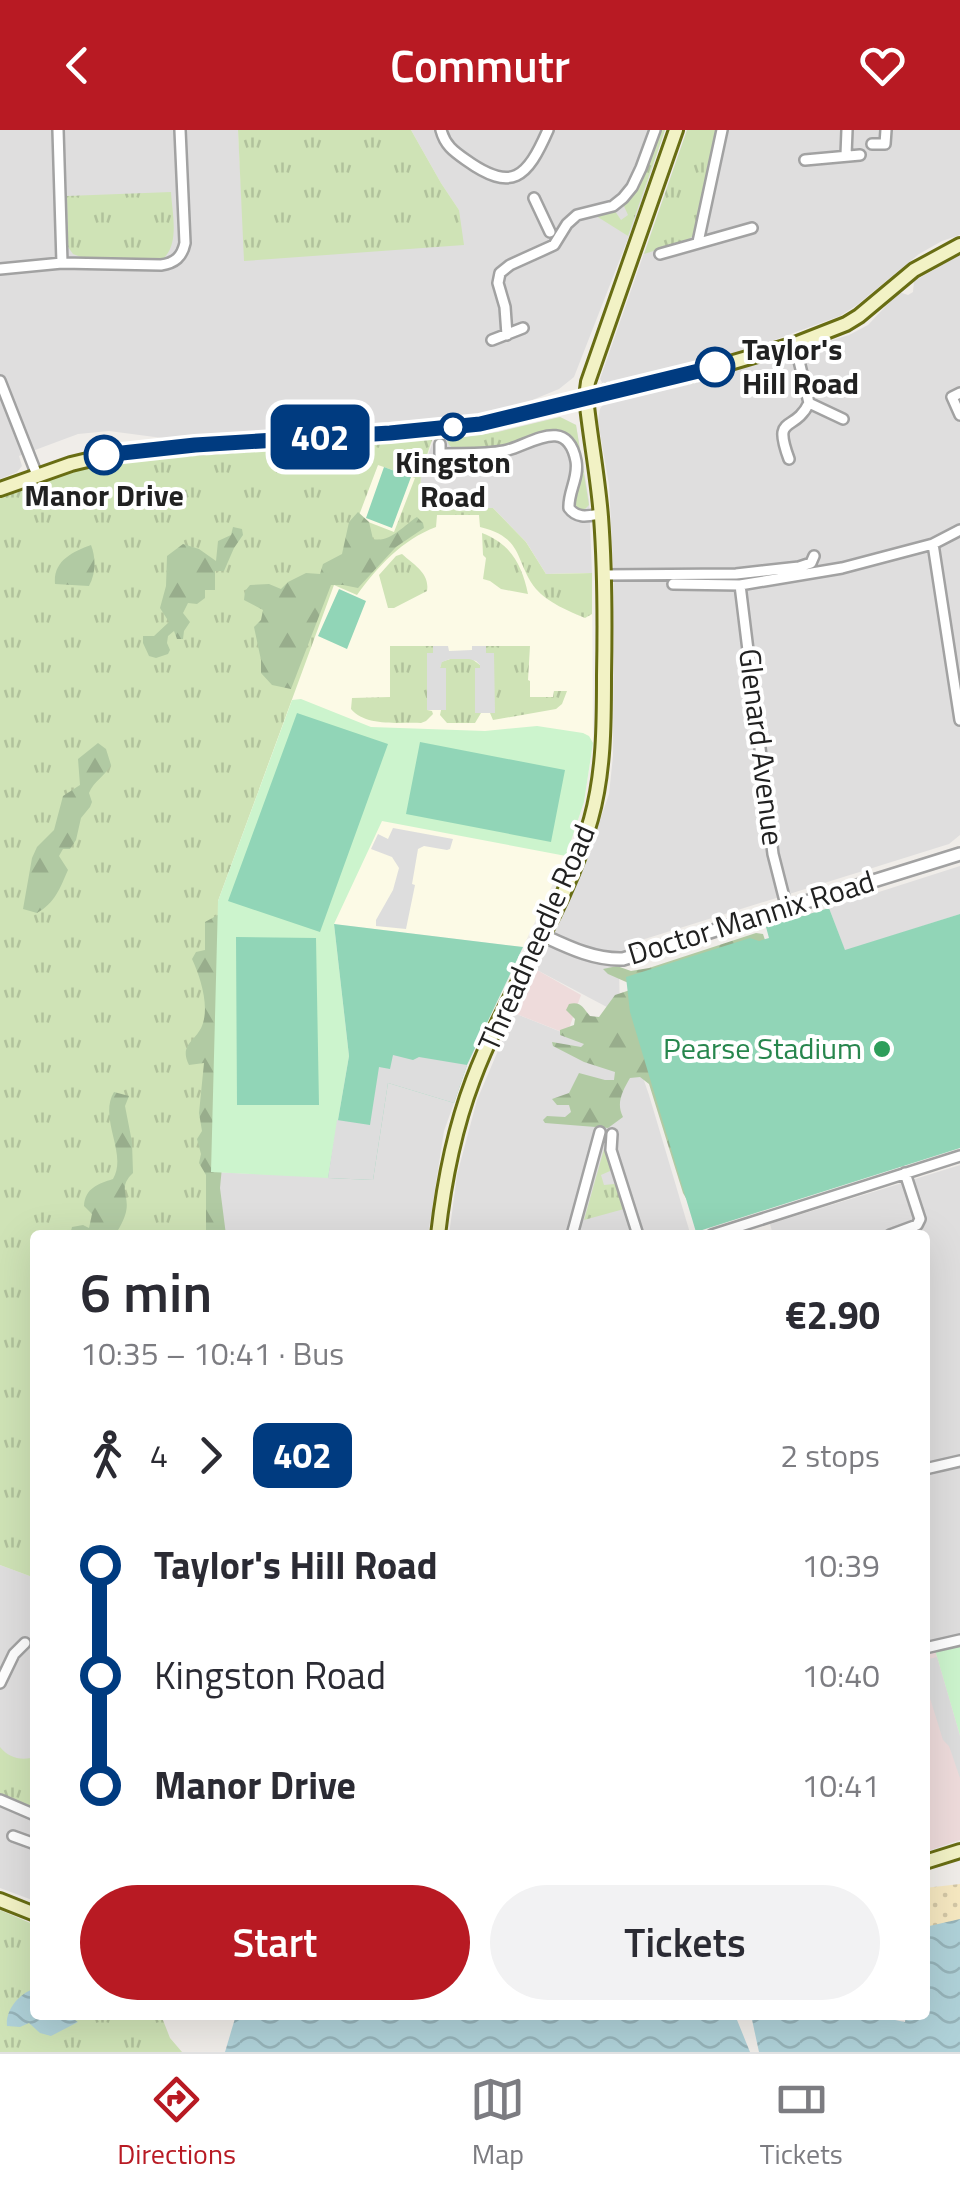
<!DOCTYPE html>
<meta charset="utf-8">
<style>
body{margin:0;font-family:"Titillium Web",sans-serif;background:#f2f2f3;color:#2b2b33;height:100vh;display:flex;flex-direction:column;font-size:38px;white-space:nowrap}
*{box-sizing:border-box;margin:0}
p{font-size:32px;color:#7c7c81}
.icon{flex:none;width:55px;height:55px;fill:none;stroke:currentColor;stroke-width:2;stroke-linecap:round;stroke-linejoin:round}
.map{position:relative;flex:1;overflow:hidden}
.details{position:absolute;left:30px;top:1100px;width:900px;height:790px;display:flex;flex-direction:column;background:#fff;border-radius:10px;box-shadow:0 10px 40px #0002}
.details>*{flex:none}
.badge{padding:0 20px;border-radius:15px;font-size:35px;line-height:65px}
.map>.badge{position:absolute;translate:-50% -50%;box-shadow:0 0 0 5px #fff}
.legs{display:flex;align-items:center;gap:15px;height:110px;padding:0 50px;font-size:32px}
.legs p{margin-inline-start:auto}
.head{display:flex;align-items:center;justify-content:space-between;height:170px;padding:0 50px}
h1{font-size:55px;font-weight:600;line-height:75px}
.primary-button{display:flex;gap:20px;margin-top:auto;padding:20px 50px}
.primary-button a{flex:1;height:115px;border-radius:60px;background:#b81a23;color:#fff;font-size:40px;font-weight:600;line-height:115px;text-align:center}
.primary-button a+a{background:#f2f2f3;color:#2b2b33}
ul{padding:0 50px;list-style:none}
li{display:flex;align-items:center;gap:35px;height:110px;font-size:38px}
li i{display:grid;place-items:center;width:15px;height:100%;margin:0 12px;background:currentColor}
li i::after{content:'';width:25px;height:25px;margin:-12px;border:8px solid;border-radius:50%;background:#fff}
li p{margin-inline-start:auto}
li:first-child i{background:linear-gradient(#0000 50%,currentColor 0)}
li:last-child i{background:linear-gradient(currentColor 50%,#0000 0)}
header{display:flex;justify-content:space-between;align-items:center;height:130px;padding:0 50px;background:#b81a23;color:#fff;font-size:45px;font-weight:600}
.dock{display:flex;justify-content:space-around;align-items:center;height:140px;border-top:2px solid #e1e1e2;background:#fff;font-size:28px;color:#7c7c81}
.dock a{display:grid;justify-items:center;gap:5px}
.dock .on{color:#b81a23}
.map>svg:first-child{display:block}
</style>
<header><svg class="icon" aria-label="back" viewBox="0 0 24 24"><path d="M15 5l-7 7 7 7"/></svg>Commutr<svg class="icon" aria-label="heart" viewBox="0 0 24 24"><path d="M12 20l-8-8c-3-5 5-10 8-4 3-6 11-1 8 4z"/></svg></header>
<div class="map">
<svg width="960" height="1922" viewBox="0 0 960 1922">
<defs>
<pattern id="grass-tufts" width="24" height="20" patternUnits="userSpaceOnUse" patternTransform="scale(2.5)"><rect width="24" height="20" fill="#cfe3b6"/><path d="M3 7l-1-3M5 7V3M7 7l1-3M15 17l-1-3M17 17v-4M19 17l1-3" fill="none" stroke="#b1c29c"/></pattern>
<pattern id="forest-firs" width="22" height="20" patternUnits="userSpaceOnUse" patternTransform="scale(2.5)"><rect width="22" height="20" fill="#b1caa3"/><path d="M5 1l3.5 6h-7zM16 11l3.5 6h-7z" fill="#98ad8c"/></pattern>
<pattern id="sand-dots" width="8" height="8" patternUnits="userSpaceOnUse" patternTransform="scale(2.5)"><rect width="8" height="8" fill="#f6e8c1"/><path d="M2 2h.1M6 6h.1" fill="none" stroke="#d3c7a6" stroke-width="1.8" stroke-linecap="round"/></pattern>
<pattern id="water-waves" width="16" height="10" patternUnits="userSpaceOnUse" patternTransform="scale(2.5)"><rect width="16" height="10" fill="#afd1d8"/><path d="M0 5q4-4 8 0t8 0" fill="none" stroke="#96b3b9"/></pattern>
</defs>
<rect width="100%" height="100%" fill="#f0ede9"/>
<!-- residential -->
<path fill="#dfdede" d="M0,0H238L245,130L459,80L441,53L411,0H665L636,88L574,247L559,259L525,273L479,285L170,309L109,301L78,304L19,326L22,336L17,342L0,349Z
M687,0H960V105L942,111L919,124L857,175L840,186L747,220L669,243L603,254L600,249Z
M960,125V705L949,714L632,813L619,839L620,884L537,840L584,737L609,664L613,626L614,450L609,355L598,291L600,279L604,273L616,267L726,243L849,205L868,195L899,162L908,165L913,162L914,151Z
M560,287L576,295L589,370L592,443L546,445L526,412L420,378L421,343L433,312L498,302Z
M960,736V784L845,821L829,778Z
M514,883L631,930L635,925L649,965L690,1103L694,1105H449L457,1045L477,970Z
M388,953L454,973L444,1001L428,1105H217L211,1042L372,1049Z
M960,1035V1506L925,1514V1105H773L770,1094Z
M0,1435L35,1448V1771L0,1758Z"/>
<!-- commercial -->
<path fill="#eedbdb" d="M537,840L581,865L567,904L514,883Z
M935,1520L960,1606V1710L925,1722V1522Z"/>
<!-- education -->
<path fill="#fcfae6" d="M433,307L421,343V378H493L526,412L546,444L592,443L593,613L584,672L566,726L523,817L334,794L349,926L328,1048L218,771L362,375L388,310Z"/>
<!-- grass -->
<path fill="url(#grass-tufts)" fill-rule="evenodd" d="M238,0H411L441,53L459,80L464,115L244,131Z
M659,0H665L628,106L593,84L615,81L621,90L628,85L623,74L638,56Z
M687,0H716L694,105L688,110L644,124Z
M171,62C172,83 180,113 163,129L81,127L73,124L68,117L67,66Z
M560,287L576,295L589,375L582,382L573,376L572,371L579,350L567,306C543,294 526,313 504,317C489,320 471,319 455,320L449,315L447,310L498,302Z
M433,307L421,343L420,378H493L526,412L546,444L592,443V484L585,488C570,482 547,472 536,459C514,431 525,408 480,397L479,385H437L436,397C402,410 378,436 357,465L334,455L218,771L217,1105H35V1448L0,1435V367L73,340L126,328ZM378,335L415,348L394,402L358,388Z
M482,403C511,414 522,435 528,464L501,459L490,451L483,449L486,428L483,425Z
M402,424C414,435 430,443 427,461L394,478H388L379,445L396,426Z
M390,516H433V523H427V580L432,581L433,584L426,591L421,593C399,592 366,597 351,579L352,568L390,567Z
M486,516H530L528,550L530,551V567H553L554,561H567L562,574L556,579L493,590L490,583H494V523H486Z
M450,529H472L480,535V538H476L475,583H481L475,593H447L440,585L441,580L446,579V539L440,538L441,532Z
M604,1019L610,1032V1041L601,1045L604,1055L614,1054L617,1057L624,1079L584,1090Z
M0,1617C9,1628 21,1631 35,1627V1680L17,1674L0,1665Z
M0,1780L35,1795V1885H161L170,1908L182,1922H0Z"/>
<!-- forest -->
<path fill="url(#forest-firs)" d="M358,382L369,392L373,409C390,413 403,396 417,387L423,393L424,398L396,417L358,458L343,455H331L291,559L272,555L261,543V530L254,497L261,490L263,480L244,470L245,461L250,455L269,454L281,459L288,452L306,443L320,444L323,434L342,424L349,392Z
M233,397L242,399L243,405L234,418L224,441H215V460H205V468L197,474L188,473L183,483L190,492L184,501L183,509H177L174,501L168,506L167,513L170,520L168,524L156,528L149,526L143,513V506H154L169,492L160,478L166,456L167,426L183,414L199,419L216,431L218,411L231,405Z
M91,415C96,428 96,443 89,456L55,454C53,431 72,422 91,415Z
M98,613L106,619L111,635C105,646 94,651 89,663L92,672L90,677L81,688L76,710L70,719H63L59,726L68,740C60,758 55,773 37,783L23,779L32,728L37,717L54,700L63,666L80,655L78,629Z
M225,781L222,1037L220,1058L226,1105H206V1045L199,1033L201,1024L197,1009L202,1001L199,983L204,933L189,935C178,913 198,911 203,893C209,874 200,846 192,829L196,822L205,820V792Z
M756,803L763,804L765,810L687,1070L683,1063L649,954L640,947L630,948C622,962 616,973 623,987L608,998L545,993L543,990L547,986L565,987L571,982L569,975H557L552,969L569,963L579,943L605,950H614L615,942L584,932L553,916L552,912L581,917L584,914L560,905V900L574,895L575,889L566,880L569,874C581,871 583,878 590,886L599,887L615,865L630,860L633,855L608,844L603,839L617,836L631,841L649,838Z
M114,962L129,966L125,976L132,1012L133,1043C117,1058 130,1065 126,1082C124,1090 119,1099 115,1105H70L72,1097L83,1095L89,1098L92,1084L84,1076C85,1058 98,1054 113,1049C128,1023 98,989 114,962Z"/>
<!-- sand -->
<path fill="url(#sand-dots)" d="M960,1754V1884L949,1888L906,1885H925V1758Z"/>
<!-- park -->
<path fill="#ccf4cd" d="M301,569L371,597L485,601L537,596L583,603L589,606L593,613L584,672L566,726L382,691L334,794L349,926L328,1048L211,1042L218,771L292,570Z
M960,1514V1606L935,1520Z"/>
<!-- pitch -->
<path fill="#91d5b7" d="M384,337L411,347L392,398L366,388Z
M339,459L366,471L347,519L318,506Z
M297,583L388,614L320,802L228,771Z
M420,612L565,640L551,712L406,684Z
M829,778L845,820L960,784V1018L696,1102L630,882L626,847L750,808L759,811L769,808L766,797Z
M334,794L523,817L467,935L454,973L388,953L373,1050L328,1048L349,926Z
M236,807L316,808L319,975H237Z"/>
<!-- parking -->
<path fill="#ddd" d="M433,516H448L449,521L472,520V516H486V523H494L495,583H475V538H480V535L476,531L469,529H450L442,532L440,538H446V580H427V523H433Z
M393,698L453,709L450,719L447,720L424,716L418,719L412,754L415,755L406,799L376,796V790L393,760L399,738L392,727L371,719L378,704L388,709Z
M393,925L413,930L419,927L467,935L454,973L388,953L373,1050L328,1048L337,990L370,995L379,937L390,939Z
M937,1527L960,1606V1648L949,1616L943,1610L929,1565H925V1530Z"/>
<!-- water -->
<path fill="url(#water-waves)" d="M960,1789V1922H759L751,1885H870L905,1892L906,1885H925V1797Z
M34,1859L35,1885C50,1885 66,1883 78,1892L51,1906L40,1903L29,1893L20,1897L7,1896C5,1881 19,1863 34,1859Z
M236,1885H735L750,1922H225Z"/>
<g fill="none" stroke-linecap="round" stroke-linejoin="round">
<defs>
<path id="minor" d="M58,0L62,133
M441,0C445,15 453,21 466,30C512,63 527,48 548,0
M872,14H885L886,0
M846,25L847,0
M805,30L860,25
M534,68L550,102
M698,112L722,0
M660,124L752,98
M0,139L62,133L161,135C175,133 182,127 185,113L180,0
M507,205L505,177L498,153L500,143L510,135L554,115L567,94L577,85L613,76L623,68L632,57L641,38L655,0
M492,210L523,198
M0,251L37,345
M960,263L952,267L960,285
M809,273L843,289
M440,314V324C461,323 483,325 504,321C529,316 567,284 576,331C579,348 568,362 569,378C577,389 588,386 601,384
M789,329C772,283 794,304 809,273L795,214
M933,414L960,590
M604,445L736,444L799,437L811,433L814,426
M673,454L740,455L842,438L933,414L960,400
M740,455L773,724L787,779
M612,1004L611,1020L638,1105
M572,1105L600,1002
M712,1105L960,1026
M890,1105L917,1095L920,1089L905,1043
M925,1339L960,1331
M925,1518L960,1510
M0,1553L14,1524L25,1513
M0,1670L35,1685
M13,1706L35,1714"/>
<path id="tertiary" d="M542,805C568,817 594,830 623,829L960,724"/>
<path id="secondary" d="M0,359L71,334L121,322L390,303L480,294L522,285L609,261L689,245L795,214L846,194L859,186L914,140L960,115
M438,1105C444,1052 454,1000 473,950C506,861 566,781 591,689C604,642 604,594 604,546C605,493 605,440 601,387C598,347 590,307 586,267L588,252L676,0
M925,1732L960,1721
M0,1770L35,1784"/>
</defs>
<!-- minor casing -->
<use href="#minor" stroke="#a2a2a2" stroke-width="14"/>
<!-- tertiary casing -->
<use href="#tertiary" stroke="#a2a2a2" stroke-width="16"/>
<!-- secondary casing -->
<use href="#secondary" stroke="#686d13" stroke-width="18"/>
<!-- minor -->
<use href="#minor" stroke="#fff" stroke-width="9"/>
<!-- tertiary -->
<use href="#tertiary" stroke="#fff" stroke-width="11"/>
<!-- secondary -->
<use href="#secondary" stroke="#f2f2c5" stroke-width="12"/>
</g>
<g fill="none" stroke-linecap="round" stroke-linejoin="round">
<defs>
<path id="line-1" d="M104,325L195,315L390,303L480,294L715,237"/>
</defs>
<!-- line-1 casing -->
<use href="#line-1" stroke="#fff" stroke-width="22"/>
<!-- line-1 -->
<use href="#line-1" stroke="#003b80" stroke-width="15"/>
</g>
<!-- markers -->
<g fill="#fff" stroke="#003b80" stroke-width="5">
<circle cx="715" cy="237" r="18"/>
<circle cx="453" cy="297" r="12"/>
<circle cx="104" cy="325" r="18"/>
</g>
<circle fill="#2e9e5b" stroke="#fff" stroke-width="4" cx="882" cy="919" r="10"/>
<g text-anchor="middle" stroke-width="8" stroke-linejoin="round" paint-order="stroke">
<!-- stop labels -->
<g font-size="30" font-weight="bold" fill="#212121" stroke="#fff">
<text x="742" y="230" text-anchor="start">Taylor's<tspan x="742" dy="34">Hill Road</tspan></text>
<text x="453" y="343">Kingston<tspan x="453" dy="34">Road</tspan></text>
<text x="104" y="376">Manor Drive</text>
</g>
<!-- street labels -->
<g font-size="30" fill="#212121" stroke="#fff">
<text transform="translate(761 617) rotate(83)" y="10">Glenard Avenue</text>
<text transform="translate(751 788) rotate(-17)" y="10">Doctor Mannix Road</text>
<text transform="translate(537 808) rotate(-66)" y="10">Threadneedle Road</text>
</g>
<!-- leisure labels -->
<g font-size="30" fill="#27864d" stroke="#fff" text-anchor="end">
<text x="862" y="929">Pearse Stadium</text>
</g>
</g>
</svg>
<b class="badge" style="left:320px;top:307px;background:#003b80;color:#fff">402</b>
<section class="details">
<div class="head"><div><h1>6 min</h1><p>10:35 – 10:41 · Bus</p></div><b>€2.90</b></div>
<div class="legs"><svg class="icon" aria-label="walk" viewBox="0 0 24 24"><circle cx="13" cy="4" r="2"/><path d="M13 8l-2 6 4 7M11 14l-3 7M7 12l3-4h3l4 4"/></svg>4<svg class="icon" aria-label="forward" viewBox="0 0 24 24"><path d="M9 5l7 7-7 7"/></svg><b class="badge" style="background:#003b80;color:#fff">402</b><p>2 stops</p></div>
<ul>
<li><i style="color:#003b80"></i><b>Taylor's Hill Road</b><p>10:39</p></li>
<li><i style="color:#003b80"></i><span>Kingston Road</span><p>10:40</p></li>
<li><i style="color:#003b80"></i><b>Manor Drive</b><p>10:41</p></li>
</ul>
<div class="primary-button"><a>Start</a><a>Tickets</a></div>
</section>
</div>
<nav class="dock">
<a class="on"><svg class="icon" aria-label="directions" viewBox="0 0 24 24"><path d="M12 3l9 9-9 9-9-9zM9 14v-3h6M13 9l2 2-2 2"/></svg>Directions</a>
<a><svg class="icon" aria-label="map" viewBox="0 0 24 24"><path d="M3 6l6-2 6 2 6-2v14l-6 2-6-2-6 2zM9 4v14M15 6v14"/></svg>Map</a>
<a><svg class="icon" aria-label="tickets" viewBox="0 0 24 24"><path d="M3 7h18v10H3zM15 7v10"/></svg>Tickets</a>
</nav>
